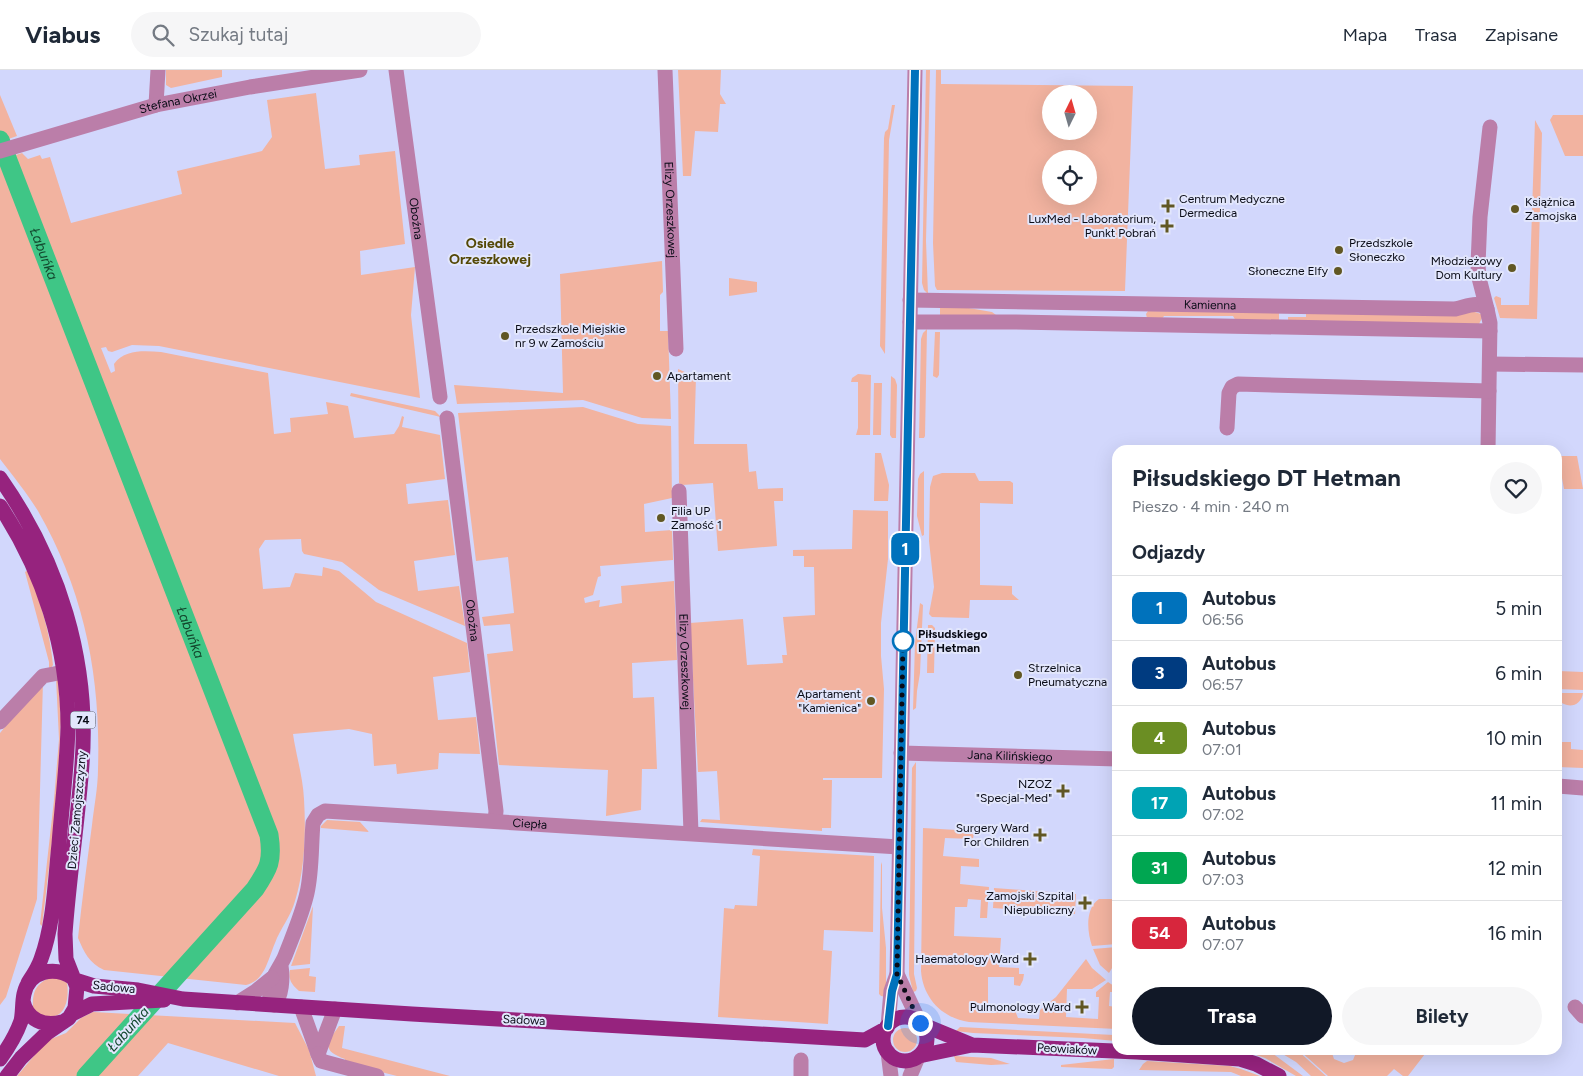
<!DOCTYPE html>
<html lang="pl">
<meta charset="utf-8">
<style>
body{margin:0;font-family:Figtree,sans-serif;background:#f6f6f7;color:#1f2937;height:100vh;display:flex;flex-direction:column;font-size:19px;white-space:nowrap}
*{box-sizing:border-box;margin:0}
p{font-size:16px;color:#747a83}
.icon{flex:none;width:28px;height:28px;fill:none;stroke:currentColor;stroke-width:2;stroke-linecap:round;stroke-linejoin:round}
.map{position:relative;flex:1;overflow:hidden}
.side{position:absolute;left:1112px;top:375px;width:450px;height:610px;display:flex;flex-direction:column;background:#fff;border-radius:15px;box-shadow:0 5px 20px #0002}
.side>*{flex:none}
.badge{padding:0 10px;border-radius:8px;font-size:18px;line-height:32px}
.needle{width:32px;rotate:5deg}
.buttons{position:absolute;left:1042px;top:15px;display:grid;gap:10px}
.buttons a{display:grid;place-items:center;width:55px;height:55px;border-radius:50%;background:#fff;box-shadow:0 5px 20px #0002;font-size:25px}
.you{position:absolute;width:25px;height:25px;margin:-12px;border:4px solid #fff;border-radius:50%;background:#1a73e8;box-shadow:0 0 0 8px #1a73e833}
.map>.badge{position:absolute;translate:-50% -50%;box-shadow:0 0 0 2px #fff}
h2{padding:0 20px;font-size:19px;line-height:45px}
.round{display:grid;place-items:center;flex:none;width:52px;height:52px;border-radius:26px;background:#f6f6f7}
.overview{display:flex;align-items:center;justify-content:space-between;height:85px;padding:0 20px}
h1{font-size:24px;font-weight:700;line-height:38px}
.button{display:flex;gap:10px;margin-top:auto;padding:10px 20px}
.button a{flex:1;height:58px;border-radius:30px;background:#111827;color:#fff;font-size:20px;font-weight:700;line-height:58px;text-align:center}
.button a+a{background:#f6f6f7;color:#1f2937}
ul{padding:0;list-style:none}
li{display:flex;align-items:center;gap:15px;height:65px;padding:0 20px;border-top:1px solid #e0e1e3}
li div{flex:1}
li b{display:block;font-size:19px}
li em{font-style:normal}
li .badge{min-width:55px;font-weight:700;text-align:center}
header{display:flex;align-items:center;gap:30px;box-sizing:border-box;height:70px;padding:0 25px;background:#fff;border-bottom:1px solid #e0e1e3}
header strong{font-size:24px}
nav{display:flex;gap:28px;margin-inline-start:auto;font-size:18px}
.search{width:350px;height:45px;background:#f6f6f7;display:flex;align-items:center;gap:12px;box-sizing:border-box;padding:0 18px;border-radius:28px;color:#747a83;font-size:19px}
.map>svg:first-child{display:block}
</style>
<header>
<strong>Viabus</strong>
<div class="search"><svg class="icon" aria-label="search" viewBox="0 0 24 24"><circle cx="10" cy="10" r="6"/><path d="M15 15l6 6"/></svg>Szukaj tutaj</div>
<nav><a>Mapa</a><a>Trasa</a><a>Zapisane</a></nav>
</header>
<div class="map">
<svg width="1583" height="1006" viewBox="0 0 1583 1006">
<rect width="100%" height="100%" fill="#d2d7fc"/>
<!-- green -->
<path fill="#f2b3a0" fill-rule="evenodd" d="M166,0H222V7L171,18L166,15Z
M678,0H721L720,24L726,34H720L718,62L695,61L691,106H683Z
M926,0H930L926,171L928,224L924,220L922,213Z
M936,0H941V14L1133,16L1125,221L937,220L935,216L933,173ZM1051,24H1089V61H1051ZM1051,89H1089V126H1051Z
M316,23L325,99L360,95L359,85L395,81L405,174L360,181L361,205L415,197L411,245L420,328L159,276L132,275L112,282L108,281L106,277L101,278L111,303L115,301L114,294C125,279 144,281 161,282L268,303L274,364L291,362L290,348L328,344L326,332L348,336L354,368L394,364L399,356L402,346L404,347L402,357L440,365L445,409L406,414L408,434L448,430L455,485L414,491L418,521L459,516L465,556L379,520L342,492L304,484L302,481L301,469L265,470L259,479L263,519L290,517L295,503L322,506L323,497L339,501L376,532L467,573L470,602L433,607L438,650L476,647L480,684L439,683L438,699L397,704L396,694L374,696L372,664L349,659L293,664C296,685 303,707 304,729C306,762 305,799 295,831C291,846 280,859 275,873C268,889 265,911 246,915L104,900C89,893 84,882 78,868C82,830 87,793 92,755C94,737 98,717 98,699C101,606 84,521 38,441C27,423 13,406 0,389V90L22,83L28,89L40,85L42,89L50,87L71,153L182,124L177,101L262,81L272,67L267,30Z
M0,25L17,66L0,72Z
M892,35H895L889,70L885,284L880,276L884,68L885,62L888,59Z
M1553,45H1583V86H1565L1550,50Z
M1535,50L1542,63L1537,249L1500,248L1494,228L1496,226L1501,228V235H1529Z
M662,191L663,222L660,225V261H668L671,349L642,348L583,330L457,334L454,315L563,323L560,204Z
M729,208L757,212V222L729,226Z
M940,235L957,236L992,242L996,245L940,247Z
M1148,241L1279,242V252L1236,251L1233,246H1164L1161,250L1147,248L1146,244Z
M1472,241L1481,244L1482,248L1479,254L1288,252V247H1306V242Z
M927,259L925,366L924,368H919L921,269L923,263Z
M935,262H940L939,305L937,308L933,306Z
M678,299L696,307L694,374H747L749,402L756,401L758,419L783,418V431H774L777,476L718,481L713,413L682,415L679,413Z
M858,304L871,305L870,365H856L858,358V312H851L852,308Z
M891,306L895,309L897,315L896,368H892L890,365Z
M874,313H882L881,365H873Z
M351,323L435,341L441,347L350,326Z
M583,337L638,354L671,356L672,428L644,434L645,462L672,460L673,490L600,496L601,506L598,507L593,525L584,528L585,533L600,530L599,537L622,533L621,516L674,511L677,590L632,593L633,628L654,627L657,699H642L641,740L606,746L608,700L499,695L487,584L513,581L510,554L484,556L482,547L514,543L508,487L476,491L458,343Z
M875,383H881L889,415L888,431H874Z
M1558,386H1577L1583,419H1564Z
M924,401V465L922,466L917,446L918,409L920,404Z
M942,403H975L979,411H1010L1013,413V434L980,433V515L1012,516V524L1019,530H970L969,548L932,547L929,544L934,517L929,471L930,417L933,406Z
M853,440L888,441V489L881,553V586L884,619L882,708H823V710H832L831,758H822V761L700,752L702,749L720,750L717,701L698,702L690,553L743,549L747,595L783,593L782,585H787L783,547L815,545L814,497H804V486H793V480L852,479Z
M28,500C40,530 50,562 53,595L49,601V592L25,502Z
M920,533L923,535L920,603L917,621L916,638L913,640L915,573Z
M928,555H932L935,558L934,603H927Z
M1558,601L1583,602V620L1558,619Z
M56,608L58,610L61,649L57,730L42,856L40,854L54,730L59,669Z
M43,611L37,829L6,927L0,935V663Z
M1558,623H1583C1581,637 1567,639 1558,630Z
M1560,672H1571V679L1583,680V698L1558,697V679H1560Z
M916,692L914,904L917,918L916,921L913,922L909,905V894L912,698Z
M327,750L360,752L369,762L321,758V756Z
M923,758L974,761L973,769L945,768L943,786L979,789V797L961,796L960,814L989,817L987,848H980L981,830L968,829L967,837H955L954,866L1001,868L999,897L1019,898V904H1024L1023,910L1020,916L1014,915V907H988V938H1014L1018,948L1039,949L1040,940L1056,927L1086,889L1092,898L1106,910L1092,919H1067L1066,947L1098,949L1099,927H1096V922L1108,912L1117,918V922H1110L1109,936L1117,937V959L969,952C942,948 923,928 921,901Z
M753,779L874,786L873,862L824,860L823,880L832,881L828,954L718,947L724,838L734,839L735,835L757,836L760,786L752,785Z
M882,792V838L886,878V927L881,926L879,924L881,795Z
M994,818L1076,824L1075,844L993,838Z
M1099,829H1113L1112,869L1117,870V874L1092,876C1087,862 1085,838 1099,829Z
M313,836L310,894L291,896Z
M1117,877V890L1109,903L1100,895L1093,879Z
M310,898L309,906L316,907L315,922L299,921C292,915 288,910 290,900Z
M56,906L67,913C69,924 67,943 55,946C51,947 46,947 42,947L33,938C32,919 38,911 56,906Z
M93,942L295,953L309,980L316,1006H279L168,973L138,1006H17L39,980L51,969L66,963L81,948Z
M339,956H345L342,978L450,1006H397L345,993V989C322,981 326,974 339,956Z
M960,957L1114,965L1116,968V971L1083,968L973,963L956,961Z
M893 970a12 12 0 1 1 24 0a12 12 0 1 1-24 0Z
M1241,980H1264L1272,983L1303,1006H1296L1265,988Z
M1276,980H1297L1326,1006H1311L1296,992Z
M1299,980H1331L1334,989L1344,993L1353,990L1357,980H1428L1408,1006H1403L1394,999L1387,1006H1328Z
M954,986L991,988L1010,994L991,995L956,992Z
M1114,989V997L1112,999L1061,997V995Z
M1147,991L1230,996L1241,999L1260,1006H1241L1231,1002L1139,1000L1143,994Z"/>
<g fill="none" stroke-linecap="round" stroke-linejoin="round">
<!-- river -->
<path stroke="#3fc686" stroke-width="19" id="s1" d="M0,70L269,765C273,791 269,798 255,819L86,1006"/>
<!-- minor -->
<g stroke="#bb7ea9" stroke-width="15">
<path id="s2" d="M396,0L440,327"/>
<path id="s3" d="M665,0L676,279"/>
<path d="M156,35L158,0"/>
<path id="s4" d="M0,81L156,35L250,17L360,0"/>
<path id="s5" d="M910,230L1455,239C1466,237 1478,230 1487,239L1490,253L1488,380"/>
<path d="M1487,239L1479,208L1478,195L1480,147L1490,57"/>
<path d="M910,252H1012L1490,261"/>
<path d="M1490,294L1583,295"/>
<path id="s6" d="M447,348L496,741L495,751"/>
<path d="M1227,358L1229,323L1232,317L1238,314L1489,321"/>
<path id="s7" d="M679,421L691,763"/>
<path d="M0,652L43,606L64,602"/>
<path id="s8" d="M901,683L1118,689"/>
<path d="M1558,716L1583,718"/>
<path id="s9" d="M281,896C283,908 282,926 274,935C261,917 279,901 285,886C293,865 302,845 307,823C312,801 311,777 313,753L318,745L325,741L899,777"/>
<path d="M897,904L920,953"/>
<path d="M237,933L256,921L272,908"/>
<path d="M301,937L318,984L335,939"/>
<path d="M1575,937L1583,946"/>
<path d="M888,956L891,921L897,904L915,0"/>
<path d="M888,982L891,1006"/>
<path d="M318,984L321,991L377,1006"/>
<path d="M801,990V1006"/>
<path d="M910,1006L918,987"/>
</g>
<!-- major -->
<path stroke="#96237e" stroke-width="15" d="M0,408C59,492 90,591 82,694C78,751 69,807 65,864L66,889L77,917L75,938L69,948L47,963L21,988L7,1006
M0,436C43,501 68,578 68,657C67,696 62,735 59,774C55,811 54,854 41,889C38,898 33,905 28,913
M75,910L94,916L138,920L183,929L412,944L865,970L887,958
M23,931C27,950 44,957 62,952
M72,944L92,934L164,930
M883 969a22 22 0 1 1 44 0a22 22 0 1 1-44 0Z
M921,954L972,975
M919,986L972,975L1137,982L1240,989L1256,994L1279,1006
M0,989C8,978 16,965 21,951C23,943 22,933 24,924C29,900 55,896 73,908"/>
</g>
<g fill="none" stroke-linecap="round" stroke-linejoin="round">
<defs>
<path id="line" d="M888,956L892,921L897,904L915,0"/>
</defs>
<!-- line casing -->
<use href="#line" stroke="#fff" stroke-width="11"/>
<!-- line -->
<use href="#line" stroke="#0072bc" stroke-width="8"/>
<!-- walk -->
<path stroke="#090b16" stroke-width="5" stroke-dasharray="0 9" d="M903,571L897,904L920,953"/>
</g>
<!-- markers -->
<g fill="#615723" stroke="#e2e6fc" stroke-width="2">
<path d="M1165.5 128.5h5v5h5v5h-5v5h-5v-5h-5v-5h5z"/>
<circle cx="1515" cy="139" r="5"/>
<path d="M1164.5 148.5h5v5h5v5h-5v5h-5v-5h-5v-5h5z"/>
<circle cx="1339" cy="180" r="5"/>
<circle cx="1512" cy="198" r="5"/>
<circle cx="1338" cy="201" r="5"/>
<circle cx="505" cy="266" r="5"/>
<circle cx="657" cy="306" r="5"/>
<circle cx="661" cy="448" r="5"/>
<circle cx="1018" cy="605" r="5"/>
<circle cx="871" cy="631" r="5"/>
<path d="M1060.5 713.5h5v5h5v5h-5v5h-5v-5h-5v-5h5z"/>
<path d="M1037.5 757.5h5v5h5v5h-5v5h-5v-5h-5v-5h5z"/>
<path d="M1082.5 825.5h5v5h5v5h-5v5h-5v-5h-5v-5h5z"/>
<path d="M1027.5 881.5h5v5h5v5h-5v5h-5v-5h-5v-5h5z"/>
<path d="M1079.5 929.5h5v5h5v5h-5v5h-5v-5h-5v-5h5z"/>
</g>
<circle fill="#fff" stroke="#0072bc" stroke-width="2.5" cx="903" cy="571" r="10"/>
<g text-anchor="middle" stroke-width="4" stroke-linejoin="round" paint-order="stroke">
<!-- shield labels -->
<rect fill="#e2e6fc" stroke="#4a4d5b" stroke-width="1" x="70.5" y="641.5" width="25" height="17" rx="4"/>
<g font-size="11" font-weight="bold" fill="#090b16">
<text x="83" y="654">74</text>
</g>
<!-- street labels -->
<g font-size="12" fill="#090b16" stroke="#e2e6fc">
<text dy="4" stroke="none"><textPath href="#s4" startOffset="185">Stefana Okrzei</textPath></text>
<text dy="4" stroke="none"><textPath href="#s3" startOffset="140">Elizy Orzeszkowej</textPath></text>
<text dy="4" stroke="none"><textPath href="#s2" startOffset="150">Oboźna</textPath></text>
<text dy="4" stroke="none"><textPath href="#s5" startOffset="300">Kamienna</textPath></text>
<text dy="4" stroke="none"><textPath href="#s6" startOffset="204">Oboźna</textPath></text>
<text dy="4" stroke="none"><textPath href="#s7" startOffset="171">Elizy Orzeszkowej</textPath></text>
<text dy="4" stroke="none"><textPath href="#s8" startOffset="109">Jana Kilińskiego</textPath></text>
<text transform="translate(77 740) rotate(-85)" y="4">Dzieci Zamojszczyzny</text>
<text dy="4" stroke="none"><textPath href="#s9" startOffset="454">Ciepła</textPath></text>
<text transform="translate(114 917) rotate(6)" y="4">Sadowa</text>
<text transform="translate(524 950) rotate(3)" y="4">Sadowa</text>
<text transform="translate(1067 979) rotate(3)" y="4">Peowiaków</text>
</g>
<!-- poi labels -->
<g font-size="12" fill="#090b16" stroke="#e2e6fc" text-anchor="end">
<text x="1179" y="133" text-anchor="start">Centrum Medyczne<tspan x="1179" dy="14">Dermedica</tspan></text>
<text x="1525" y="136" text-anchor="start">Książnica<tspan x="1525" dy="14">Zamojska</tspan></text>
<text x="1156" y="153">LuxMed - Laboratorium,<tspan x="1156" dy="14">Punkt Pobrań</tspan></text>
<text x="1349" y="177" text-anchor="start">Przedszkole<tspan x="1349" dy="14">Słoneczko</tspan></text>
<text x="1502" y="195">Młodzieżowy<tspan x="1502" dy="14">Dom Kultury</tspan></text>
<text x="1328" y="205">Słoneczne Elfy</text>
<text x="515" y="263" text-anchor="start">Przedszkole Miejskie<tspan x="515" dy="14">nr 9 w Zamościu</tspan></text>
<text x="667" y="310" text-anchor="start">Apartament</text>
<text x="671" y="445" text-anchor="start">Filia UP<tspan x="671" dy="14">Zamość 1</tspan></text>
<text x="1028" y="602" text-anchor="start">Strzelnica<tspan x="1028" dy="14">Pneumatyczna</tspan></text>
<text x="861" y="628">Apartament<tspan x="861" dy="14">"Kamienica"</tspan></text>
<text x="1052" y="718">NZOZ<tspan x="1052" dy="14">"Specjal-Med"</tspan></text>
<text x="1029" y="762">Surgery Ward<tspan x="1029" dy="14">For Children</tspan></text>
<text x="1074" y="830">Zamojski Szpital<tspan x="1074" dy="14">Niepubliczny</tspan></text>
<text x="1019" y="893">Haematology Ward</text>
<text x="1071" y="941">Pulmonology Ward</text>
</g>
<!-- stop labels -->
<g font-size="12" font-weight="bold" fill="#090b16" stroke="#e2e6fc" text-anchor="start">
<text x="918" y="568">Piłsudskiego<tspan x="918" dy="14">DT Hetman</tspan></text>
</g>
<!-- neighbourhood labels -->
<g font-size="14" font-weight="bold" fill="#544806" stroke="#e2e6fc">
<text x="490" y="178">Osiedle<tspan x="490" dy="16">Orzeszkowej</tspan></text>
</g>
<!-- water labels -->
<g font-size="14" font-style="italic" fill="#13482e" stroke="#e2e6fc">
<text dy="5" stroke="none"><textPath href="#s1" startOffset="122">Łabuńka</textPath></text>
<text dy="5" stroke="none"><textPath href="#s1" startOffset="528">Łabuńka</textPath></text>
<text transform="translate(128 959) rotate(-48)" y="5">Łabuńka</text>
</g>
</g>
</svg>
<div class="buttons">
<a><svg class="needle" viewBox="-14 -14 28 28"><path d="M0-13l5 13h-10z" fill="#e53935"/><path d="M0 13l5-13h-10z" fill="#747a83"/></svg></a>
<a><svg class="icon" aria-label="locate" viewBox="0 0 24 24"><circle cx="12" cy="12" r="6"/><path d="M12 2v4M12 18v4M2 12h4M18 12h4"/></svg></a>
</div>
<div class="you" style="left:920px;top:953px"></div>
<b class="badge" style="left:905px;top:479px;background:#0072bc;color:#fff">1</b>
<section class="side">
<div class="overview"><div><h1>Piłsudskiego DT Hetman</h1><p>Pieszo · 4 min · 240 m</p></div><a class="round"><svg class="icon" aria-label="heart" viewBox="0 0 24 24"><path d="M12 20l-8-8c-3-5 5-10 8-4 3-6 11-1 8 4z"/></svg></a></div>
<h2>Odjazdy</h2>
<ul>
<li><span class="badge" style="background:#0072bc;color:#fff">1</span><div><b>Autobus</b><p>06:56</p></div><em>5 min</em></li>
<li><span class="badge" style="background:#003b80;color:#fff">3</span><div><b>Autobus</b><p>06:57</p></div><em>6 min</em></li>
<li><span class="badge" style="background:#6b8e23;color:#fff">4</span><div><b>Autobus</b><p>07:01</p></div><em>10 min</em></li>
<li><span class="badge" style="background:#00a3b4;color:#fff">17</span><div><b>Autobus</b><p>07:02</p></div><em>11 min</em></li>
<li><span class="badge" style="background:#00a651;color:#fff">31</span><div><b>Autobus</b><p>07:03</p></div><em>12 min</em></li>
<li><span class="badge" style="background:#d7263d;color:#fff">54</span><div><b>Autobus</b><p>07:07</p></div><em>16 min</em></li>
</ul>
<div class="button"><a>Trasa</a><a>Bilety</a></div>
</section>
</div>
